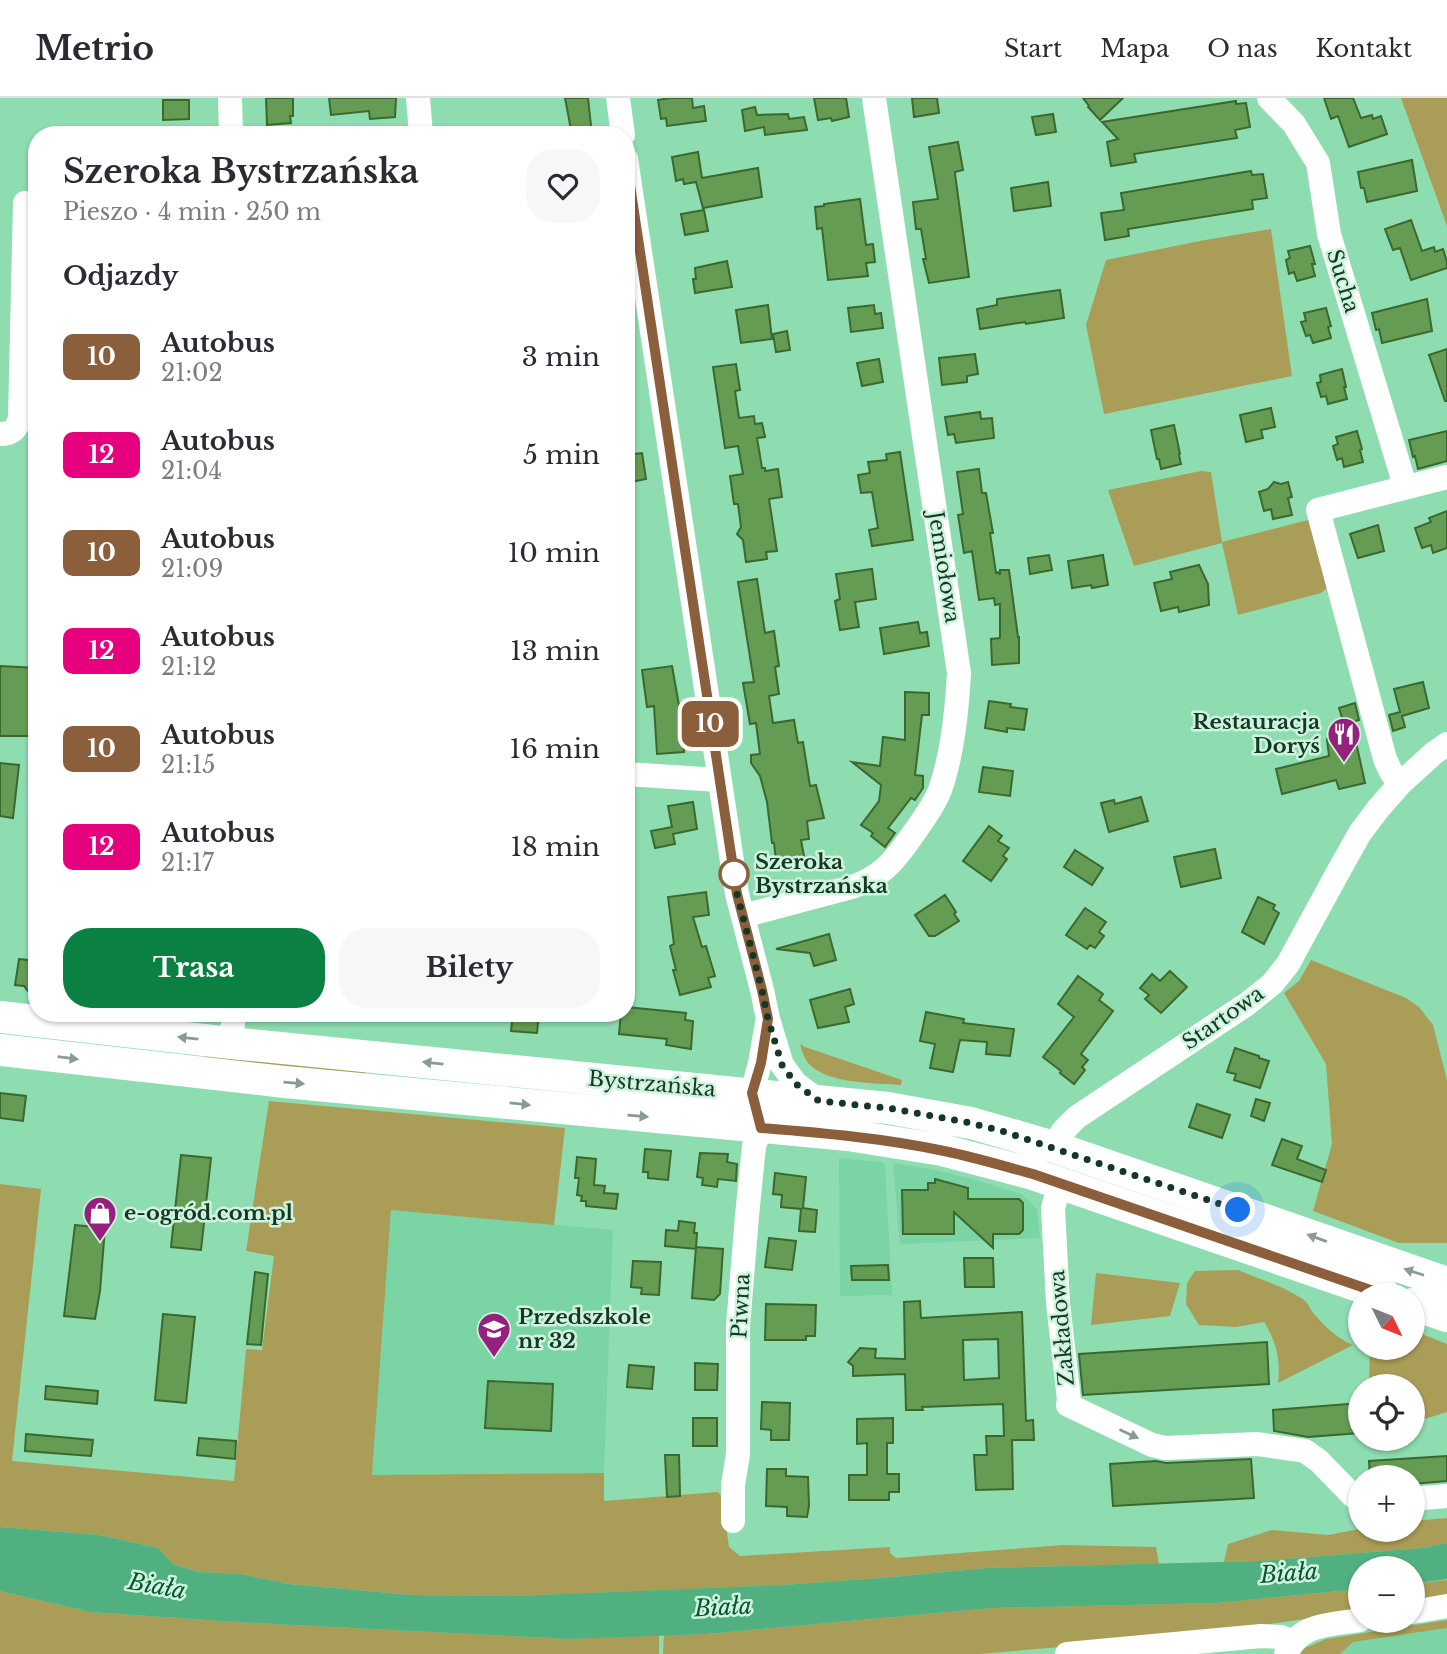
<!DOCTYPE html>
<html lang="pl">
<meta charset="utf-8">
<style>
body{margin:0;font-family:"Libre Baskerville",serif;background:#f7f7f7;color:#2b2b33;height:100vh;display:flex;flex-direction:column;font-size:26px;white-space:nowrap}
*{box-sizing:border-box;margin:0}
p{font-size:23px;color:#7c7c81}
.icon{flex:none;width:38px;height:38px;fill:none;stroke:currentColor;stroke-width:2;stroke-linecap:round;stroke-linejoin:round}
.map{position:relative;flex:1;overflow:hidden}
.drawer{position:absolute;left:28px;top:28px;width:607px;height:896px;display:flex;flex-direction:column;background:#fff;border-radius:28px;box-shadow:0 2px 5px #0004}
.drawer>*{flex:none}
.badge{padding:0 14px;border-radius:10px;font-size:24px;line-height:46px}
.needle{width:46px;rotate:133deg}
.controls{position:absolute;left:1348px;top:1185px;display:grid;gap:14px}
.controls a{display:grid;place-items:center;width:77px;height:77px;border-radius:50%;background:#fff;box-shadow:0 2px 5px #0004;font-size:35px}
.you{position:absolute;width:35px;height:35px;margin:-18px;border:5px solid #fff;border-radius:50%;background:#1a73e8;box-shadow:0 0 0 10px #1a73e833}
.map>.badge{position:absolute;translate:-50% -50%;box-shadow:0 0 0 4px #fff}
h2{padding:0 35px;font-size:26px;line-height:63px}
.round{display:grid;place-items:center;flex:none;width:74px;height:74px;border-radius:28px;background:#f7f7f7}
.head{display:flex;align-items:center;justify-content:space-between;height:119px;padding:0 35px}
h1{font-size:33px;font-weight:700;line-height:52px}
.button{display:flex;gap:14px;margin-top:auto;padding:14px 35px}
.button a{flex:1;height:80px;border-radius:28px;background:#0b8043;color:#fff;font-size:28px;font-weight:700;line-height:80px;text-align:center}
.button a+a{background:#f7f7f7;color:#2b2b33}
ul{padding:0;list-style:none}
li{display:flex;align-items:center;gap:21px;height:98px;padding:0 35px}
li div{flex:1}
li b{display:block;font-size:26px}
li em{font-style:normal}
li .badge{min-width:77px;font-weight:700;text-align:center}
header{display:flex;align-items:center;gap:42px;box-sizing:border-box;height:98px;padding:0 35px;background:#fff;border-bottom:2px solid #e1e1e2}
header strong{font-size:33px}
nav{display:flex;gap:38px;margin-inline-start:auto;font-size:24px}
.map>svg:first-child{display:block}
</style>
<header>
<strong>Metrio</strong>
<nav><a>Start</a><a>Mapa</a><a>O nas</a><a>Kontakt</a></nav>
</header>
<div class="map">
<svg width="1447" height="1556" viewBox="0 0 1447 1556">
<rect width="100%" height="100%" fill="#8eddb1"/>
<!-- built -->
<path fill="#7bd4a4" d="M839,1060L882,1064L885,1067L892,1197L840,1198Z
M893,1065L930,1071L969,1080L1021,1096L1030,1103L1037,1112L1040,1140L900,1146Z
M391,1112L613,1132L604,1375L372,1377Z
M1447,1530V1556H1340L1353,1544Z"/>
<!-- green -->
<path fill="#aa9d57" d="M1401,0H1447V128Z
M1271,131L1292,278L1104,316L1086,227L1106,162L1205,142Z
M1201,373L1211,374L1222,444L1316,420L1328,489L1321,495L1238,517L1222,445L1134,468L1108,392Z
M1311,862L1406,900L1419,909L1433,927L1447,982V1145H1399L1313,1113L1332,1046L1326,966L1284,895L1299,883Z
M800,946L805,949L902,982L901,987C875,985 828,986 809,966C804,960 802,953 800,946Z
M206,953L368,970L363,979L205,964Z
M269,1003L565,1030L554,1127L391,1112L372,1377L604,1375V1403L718,1394L722,1399L729,1449L740,1458L890,1449V1455L896,1460L1063,1447L1156,1449L1159,1466L987,1470L881,1480L783,1487L620,1494L514,1498L412,1497L289,1486L240,1476L198,1474L173,1466L158,1450L100,1437L0,1429V1086L41,1091L12,1363L234,1383L246,1251L262,1252L274,1158L246,1153Z
M1238,1172C1259,1181 1286,1189 1304,1202C1309,1206 1310,1211 1314,1216C1325,1229 1337,1240 1353,1247L1278,1285C1281,1262 1276,1243 1264,1224L1236,1229L1199,1227L1186,1206L1187,1185L1195,1173Z
M1096,1175L1180,1185L1170,1218L1091,1227Z
M1412,1232L1447,1246V1314L1412,1325V1288H1369L1370,1250H1412Z
M1447,1420V1445L1423,1450L1260,1463L1224,1464L1228,1446L1272,1432L1328,1437L1360,1431L1412,1432V1423Z
M1447,1482V1498L1412,1504V1486Z
M1360,1491V1513L1187,1538L979,1556H663L664,1537L707,1536L992,1510L1217,1505Z
M0,1493L90,1514L236,1524L569,1541L659,1537V1556H0Z
M1447,1522V1530L1353,1544L1340,1556H1300L1305,1550L1326,1541Z"/>
<!-- water -->
<path fill="#51b07f" d="M0,1429L100,1437L158,1450L173,1466L198,1474L240,1476L289,1486L412,1497L514,1498L783,1487L881,1480L987,1470L1260,1463L1423,1450L1447,1445V1481L1412,1486V1470H1360V1491L1217,1505L992,1510L707,1536L569,1541L236,1524L90,1514L0,1493Z"/>
<!-- building -->
<path fill="#659c54" stroke="#3c682e" stroke-width="2" fill-rule="evenodd" d="M266,0H293V18H290L291,25L267,27Z
M329,0H396L395,19L370,21L369,13L331,17Z
M565,0H588L592,37H572Z
M670,0H692L693,10L704,8L706,23L667,28L666,20L661,21L658,2Z
M814,0H846L849,19L832,23L831,20L818,22Z
M912,0H937L939,15L914,19Z
M1083,0H1123L1100,22L1088,9L1089,8Z
M1324,0H1353L1361,20L1372,17L1373,21L1381,18L1387,36L1349,49L1338,18L1331,21Z
M163,2H189V21L163,22Z
M1236,3V6L1246,5L1250,29L1235,32L1237,40L1134,56L1136,64L1111,68L1107,44L1118,41L1102,24Z
M755,9L757,17L788,16L789,21L804,19L807,32L765,37L764,29L745,33L742,12Z
M1053,16L1056,34L1036,37L1032,19Z
M958,44L963,72L955,74V76L969,179L929,185L923,161H926L921,131H916L913,104L938,101L929,49Z
M698,54L702,80L758,70L762,99L703,110L696,84L684,86L683,81L676,83L672,59Z
M1412,62L1417,93L1367,104L1364,90H1361L1358,74Z
M1251,73L1252,77L1263,76L1267,100L1252,102L1253,111L1128,131L1129,138L1105,142L1101,115L1124,112L1121,95Z
M1048,84L1051,108L1014,113L1011,90Z
M860,101L866,147L873,146L875,164L866,165L868,178L828,182L822,130L817,131L815,109L824,108V106Z
M704,112L708,133L685,137L681,116Z
M1411,122L1422,153L1434,149L1435,154L1443,151L1447,164V170L1411,182L1400,150L1393,152L1385,131Z
M1310,148L1315,166H1312L1315,178L1297,183L1294,174L1289,176L1286,162L1290,160L1288,153Z
M727,163L732,189L695,195L693,181H696L695,170Z
M1060,192L1064,220L1026,226L1025,224L980,231L977,211L997,207V201Z
M1427,201L1432,233L1382,245L1379,231L1376,232L1372,215Z
M768,207L772,241L741,245L736,212Z
M874,207L875,216L881,215L883,230L851,234L848,210Z
M1326,210L1331,228L1328,229L1331,240L1313,245L1310,237L1306,238L1301,224L1306,223L1304,215Z
M787,233L790,252L776,254L773,236Z
M1447,251V303H1445L1429,257Z
M975,256L978,276L967,278V284L942,287L939,260Z
M879,261L883,284L862,288L857,265Z
M736,266L740,292L735,293L739,320L754,318L755,326L762,325L765,339L757,340L762,370H765V373L778,371L782,399L769,401L777,453L766,454L767,461L746,464L743,442L737,436L741,429L738,406H734L730,378L743,376L738,348L725,350L713,269Z
M1342,271L1346,289H1344L1347,301L1328,306L1326,298L1321,299L1317,285L1321,284L1320,277Z
M1271,310L1275,329L1261,332L1263,340L1246,344L1240,317Z
M980,314L981,321L992,320L994,340L956,345L954,336L948,337L945,319Z
M1174,327L1180,356L1179,357L1181,366L1161,371L1159,361H1157L1151,332Z
M1357,333L1362,351L1360,352L1363,364L1344,369L1342,360L1337,362L1333,348L1338,346L1336,339Z
M1447,333V363L1418,371L1415,358L1413,359L1409,342Z
M900,354L913,442L872,448L869,432L878,430L872,394L861,395L858,377L870,375L868,364L887,362L886,356Z
M642,355L646,381L626,385V357Z
M979,371L982,395H986L993,435H990L996,475L999,474L1000,477V472H1009L1018,539H1019V565L992,567L991,541L1000,540V506L995,507L994,500L979,502L972,453L964,455L958,417L963,416L957,374Z
M1274,384L1281,386L1288,384L1292,399L1288,400L1292,417L1273,421L1271,411L1264,413L1259,394L1268,391Z
M1447,413V450L1433,455L1431,447L1422,450L1415,430L1431,424L1429,420Z
M1378,427L1384,453L1358,460L1350,436Z
M1049,457L1052,472L1030,476L1028,460Z
M1103,457L1108,487L1092,490L1091,487L1072,490L1068,463Z
M1199,467L1208,486L1209,507L1179,514L1178,509L1161,513L1154,485L1172,481L1170,474Z
M872,471L876,501L855,504L859,529L840,532L835,503L840,501L836,476Z
M757,481L765,535L774,533L779,568L775,569L779,596L769,598L773,625L794,622L798,645L803,644L810,688L816,687L824,720L807,723L809,741L801,742L804,758L776,762L774,745H772L767,704L760,678L751,665V657L760,656L756,625L750,626L743,585L754,584L738,484Z
M918,524L920,535L927,534L929,548L884,556L880,530Z
M0,568L37,570V638H0Z
M672,568L682,624L684,654L657,656L654,608L647,609L642,572Z
M1423,584L1429,610L1402,618L1405,629L1393,633L1389,617L1400,614L1394,591Z
M905,594L929,595V617H922L915,677L923,678V690L915,702L911,700L888,730L895,735L885,749L871,738L873,735L861,727L879,703L881,687L852,664L880,668L883,639L905,642Z
M989,603L1011,606L1010,609L1027,611L1024,632L1007,630V634L985,630Z
M1355,605L1359,622L1344,626L1339,610Z
M1354,635L1365,685L1339,691L1336,682L1282,696L1276,671L1329,658L1327,641Z
M0,665L19,667L13,720L0,718Z
M983,669L1013,673L1010,698L979,694Z
M1141,699L1148,723L1109,734L1101,705L1114,702L1115,706Z
M693,704L697,731L673,736L675,746L655,750L651,733L672,729L668,708Z
M989,728L1002,738L998,743L1009,750L1003,758L1007,761L991,783L963,763Z
M1215,751L1221,780L1181,789L1174,759Z
M1075,752L1103,770L1092,787L1064,769Z
M706,794L709,817L693,819L702,849L706,848L715,878L708,880L711,889L680,897L673,872H676L670,848L674,846L668,799Z
M945,797L956,814L954,816L959,823L935,838H929L915,817Z
M1258,799L1275,807L1273,811L1279,815L1264,846L1242,834Z
M1085,810L1106,824L1099,834L1104,838L1095,850L1090,847L1087,851L1066,837Z
M829,836L836,862L814,868L810,855L776,851Z
M19,861L37,863V904L24,888L15,887Z
M1170,873L1187,889L1161,915L1145,901L1149,897L1140,890L1152,876L1160,883Z
M1078,878L1103,896L1099,902L1113,913L1081,956L1088,962L1082,969L1085,972L1074,986L1060,975L1061,973L1043,959L1074,919L1058,906Z
M850,891L854,906L845,909L849,924L818,930L810,902Z
M626,909L686,915L685,922L693,923L691,951L666,947L667,941L619,936L621,915H626Z
M926,914L964,921L963,925L1014,931L1010,958L986,956L987,944L960,942L953,974L930,970L935,946L920,943Z
M513,915H539L537,935L511,933Z
M1235,950L1259,958V960L1269,963L1260,990L1234,982L1236,976L1227,974Z
M0,995L26,998L23,1023L0,1020Z
M1256,1001L1270,1005L1264,1023L1251,1018Z
M1197,1006L1230,1017L1222,1040L1189,1029Z
M1282,1041L1302,1048L1297,1061L1326,1072L1322,1084L1272,1067Z
M645,1051L671,1053L668,1082L648,1080V1074H643Z
M700,1055L728,1056L727,1064L737,1066L736,1083L718,1081L717,1089L702,1087L703,1080L697,1079Z
M181,1057L211,1060L201,1152L171,1149Z
M577,1059L596,1061L594,1087L605,1088L604,1095L618,1096L616,1111L586,1108V1103H581L582,1098L577,1097L579,1080H575Z
M775,1075L806,1079L803,1110L817,1112L815,1134L799,1133L801,1111L781,1109L782,1097L773,1096Z
M935,1081L968,1090V1101H1019L1023,1105V1132L1019,1136H993V1150L954,1114V1136H903L902,1092H928V1085H935Z
M679,1123L695,1125L694,1135H697L696,1151L665,1148L666,1132L678,1133Z
M75,1127L105,1130L100,1193L95,1221L64,1218Z
M769,1140L796,1143L792,1172L765,1169Z
M696,1149L723,1151L720,1196L714,1202L692,1200Z
M964,1160H993L994,1189H965Z
M633,1163L661,1164L659,1197L641,1196L642,1190L631,1189Z
M888,1167L889,1182H852L851,1168Z
M255,1174L268,1176L261,1247L247,1246Z
M920,1203L921,1220L1022,1214L1026,1323L1033,1322L1034,1342H1012L1013,1391L976,1392L974,1357H987L986,1338H1004L1003,1306L922,1309L923,1312H906L905,1276L853,1278V1268L848,1264L860,1250L876,1251L875,1260L905,1261L904,1204ZM998,1241L999,1280L964,1282L963,1242Z
M766,1206L816,1207L815,1238H806V1242H765Z
M163,1216L195,1219L186,1305L155,1302Z
M1267,1244L1269,1286L1083,1297L1079,1256Z
M695,1265L718,1266L717,1292H695Z
M629,1267L654,1269L652,1291L627,1289Z
M488,1283L553,1286L551,1333L485,1330Z
M46,1288L98,1293L97,1306L45,1301Z
M762,1304L790,1305L789,1342H771V1332L761,1331Z
M1360,1305V1335L1308,1339L1274,1333L1273,1312Z
M693,1320H717V1348H693Z
M893,1320V1345H887V1376H899V1394H889V1402H849V1377H867V1345L857,1346V1321Z
M26,1336L93,1342L91,1358L25,1353Z
M199,1340L236,1343L235,1361L197,1357Z
M665,1357H679L680,1398L667,1399Z
M1447,1358V1383L1412,1386V1379H1370L1369,1363Z
M1251,1361L1254,1400L1113,1408L1110,1366L1156,1363L1166,1365Z
M767,1371H786V1378L808,1379L809,1408L807,1419L787,1418V1409L766,1408Z"/>
<g fill="none" stroke-linecap="round" stroke-linejoin="round">
<!-- minor -->
<path stroke="#fff" stroke-width="24" d="M230,0L231,37
M418,0L421,37
M618,0L623,37
M1269,0L1294,26L1318,65L1329,136L1402,378
M626,61L737,796L762,892L768,921L782,967L796,986L819,1003
M0,336C12,336 17,331 20,320L25,105
M626,676L719,682
M1400,686L1391,674L1385,661L1318,412L1447,379
M743,818L852,789C880,779 892,766 909,742C920,726 933,710 940,692C953,655 957,613 959,575L874,0
M231,945L234,915
M757,1013L752,995L760,965L767,925
M1054,1049L1063,1033L1077,1019L1247,906L1272,886L1288,866L1337,776L1360,735L1378,711L1400,686L1434,655L1447,646
M1060,1086L1053,1110L1058,1205L1069,1302L1068,1307L1152,1347L1165,1350L1257,1346L1305,1353L1319,1363L1352,1397L1360,1402
M1412,1401L1447,1398
M733,1423V1387L738,1356V1228L747,1118L754,1048L761,1029L769,1015
M1412,1514L1447,1508
M1067,1556L1261,1538L1281,1539L1293,1544
M1286,1556C1300,1525 1330,1527 1360,1522"/>
<!-- major -->
<path stroke="#fff" stroke-width="32" d="M0,919L231,945L888,1010L971,1025L1054,1049L1447,1185
M0,952L285,984L848,1037L942,1052L1033,1076L1385,1197
M1412,1206L1447,1218"/>
</g>
<!-- one-way arrows -->
<defs><path id="oneway-solid" d="M-6-.8H1V-3.2L6.5 0L1 3.2V.8H-6Z" transform="scale(1.75)"/></defs>
<g fill="#8a9b92">
<use href="#oneway-solid" transform="translate(188 940) rotate(-174)"/>
<use href="#oneway-solid" transform="translate(68 960) rotate(7)"/>
<use href="#oneway-solid" transform="translate(433 965) rotate(-174)"/>
<use href="#oneway-solid" transform="translate(294 985) rotate(5)"/>
<use href="#oneway-solid" transform="translate(520 1006) rotate(6)"/>
<use href="#oneway-solid" transform="translate(638 1018) rotate(5)"/>
<use href="#oneway-solid" transform="translate(1317 1140) rotate(-160)"/>
<use href="#oneway-solid" transform="translate(1414 1174) rotate(-162)"/>
<use href="#oneway-solid" transform="translate(1129 1336) rotate(25)"/>
</g>
<g fill="none" stroke-linecap="round" stroke-linejoin="round">
<defs>
<path id="line" d="M626,61L737,796L762,892L768,921L761,965L752,995L761,1030C822,1035 883,1040 944,1053C974,1059 1003,1068 1033,1076L1385,1197"/>
</defs>
<!-- line casing -->
<use href="#line" stroke="#fff" stroke-width="16"/>
<!-- line -->
<use href="#line" stroke="#8b5e3c" stroke-width="10"/>
<!-- walk -->
<path stroke="#163726" stroke-width="7" stroke-dasharray="0 12.6" d="M734,776L733,774L737,796L762,892L768,921L782,967L796,986L819,1003L888,1010L971,1025L1005,1034L1238,1112"/>
</g>
<!-- icons -->
<defs>
<symbol id="restaurant-pin" viewBox="-11 -11 22 30"><path d="M0 17L-7.5 6A9.5 9.5 0 1 1 7.5 6Z" fill="#96207d" stroke="#cef4dd"/><path d="M-5-6h1v4h1v-4h1v4h1v-4h1v5L-1.5 .5V6h-2V.5L-5-1ZM5-6V6H3V1.5H1.5Q1.5-4 5-6Z" fill="#fff"/></symbol>
<symbol id="shop-pin" viewBox="-11 -11 22 30"><path d="M0 17L-7.5 6A9.5 9.5 0 1 1 7.5 6Z" fill="#96207d" stroke="#cef4dd"/><path d="M-5-2.5h2.3a2.7 3.5 0 0 1 5.4 0H5L5.5 6h-11ZM-1.5-2.5h3a1.5 2.3 0 0 0-3 0Z" fill="#fff"/></symbol>
<symbol id="school-pin" viewBox="-11 -11 22 30"><path d="M0 17L-7.5 6A9.5 9.5 0 1 1 7.5 6Z" fill="#96207d" stroke="#cef4dd"/><path d="M0-5L7-2L0 1L-7-2ZM-4 1L0 2.5L4 1V4Q0 6-4 4Z" fill="#fff"/></symbol>
</defs>
<g fill-rule="evenodd">
<use href="#restaurant-pin" x="1325" y="617" width="38" height="52"/>
<use href="#shop-pin" x="81" y="1096" width="38" height="52"/>
<use href="#school-pin" x="475" y="1212" width="38" height="52"/>
</g>
<!-- markers -->
<circle fill="#fff" stroke="#8b5e3c" stroke-width="3.5" cx="734" cy="776" r="14"/>
<g text-anchor="middle" stroke-width="5" stroke-linejoin="round" paint-order="stroke">
<!-- street labels -->
<g font-size="21" fill="#163726" stroke="#cef4dd">
<text transform="translate(1343 183) rotate(73)" y="7">Sucha</text>
<text transform="translate(944 469) rotate(81)" y="7">Jemiołowa</text>
<text transform="translate(1223 920) rotate(-35)" y="7">Startowa</text>
<text transform="translate(652 986) rotate(5)" y="7">Bystrzańska</text>
<text transform="translate(741 1208) rotate(-87)" y="7">Piwna</text>
<text transform="translate(1062 1230) rotate(-95)" y="7">Zakładowa</text>
</g>
<!-- poi labels -->
<g font-size="21" font-weight="bold" fill="#163726" stroke="#cef4dd" text-anchor="start">
<text x="1320" y="631" text-anchor="end">Restauracja<tspan x="1320" dy="24">Doryś</tspan></text>
<text x="124" y="1122">e-ogród.com.pl</text>
<text x="518" y="1226">Przedszkole<tspan x="518" dy="24">nr 32</tspan></text>
</g>
<!-- stop labels -->
<g font-size="21" font-weight="bold" fill="#163726" stroke="#cef4dd" text-anchor="start">
<text x="755" y="771">Szeroka<tspan x="755" dy="24">Bystrzańska</tspan></text>
</g>
<!-- water labels -->
<g font-size="23" font-style="italic" fill="#065434" stroke="#cef4dd">
<text transform="translate(1289 1475) rotate(-4)" y="8">Biała</text>
<text transform="translate(157 1488) rotate(10)" y="8">Biała</text>
<text transform="translate(723 1509) rotate(-3)" y="8">Biała</text>
</g>
</g>
</svg>
<div class="controls">
<a><svg class="needle" viewBox="-14 -14 28 28"><path d="M0-13l5 13h-10z" fill="#e53935"/><path d="M0 13l5-13h-10z" fill="#7c7c81"/></svg></a>
<a><svg class="icon" aria-label="locate" viewBox="0 0 24 24"><circle cx="12" cy="12" r="6"/><path d="M12 2v4M12 18v4M2 12h4M18 12h4"/></svg></a>
<a>+</a>
<a>−</a>
</div>
<div class="you" style="left:1238px;top:1112px"></div>
<b class="badge" style="left:710px;top:626px;background:#8b5e3c;color:#fff">10</b>
<section class="drawer">
<div class="head"><div><h1>Szeroka Bystrzańska</h1><p>Pieszo · 4 min · 250 m</p></div><a class="round"><svg class="icon" aria-label="heart" viewBox="0 0 24 24"><path d="M12 20l-8-8c-3-5 5-10 8-4 3-6 11-1 8 4z"/></svg></a></div>
<h2>Odjazdy</h2>
<ul>
<li><span class="badge" style="background:#8b5e3c;color:#fff">10</span><div><b>Autobus</b><p>21:02</p></div><em>3 min</em></li>
<li><span class="badge" style="background:#e6007e;color:#fff">12</span><div><b>Autobus</b><p>21:04</p></div><em>5 min</em></li>
<li><span class="badge" style="background:#8b5e3c;color:#fff">10</span><div><b>Autobus</b><p>21:09</p></div><em>10 min</em></li>
<li><span class="badge" style="background:#e6007e;color:#fff">12</span><div><b>Autobus</b><p>21:12</p></div><em>13 min</em></li>
<li><span class="badge" style="background:#8b5e3c;color:#fff">10</span><div><b>Autobus</b><p>21:15</p></div><em>16 min</em></li>
<li><span class="badge" style="background:#e6007e;color:#fff">12</span><div><b>Autobus</b><p>21:17</p></div><em>18 min</em></li>
</ul>
<div class="button"><a>Trasa</a><a>Bilety</a></div>
</section>
</div>
